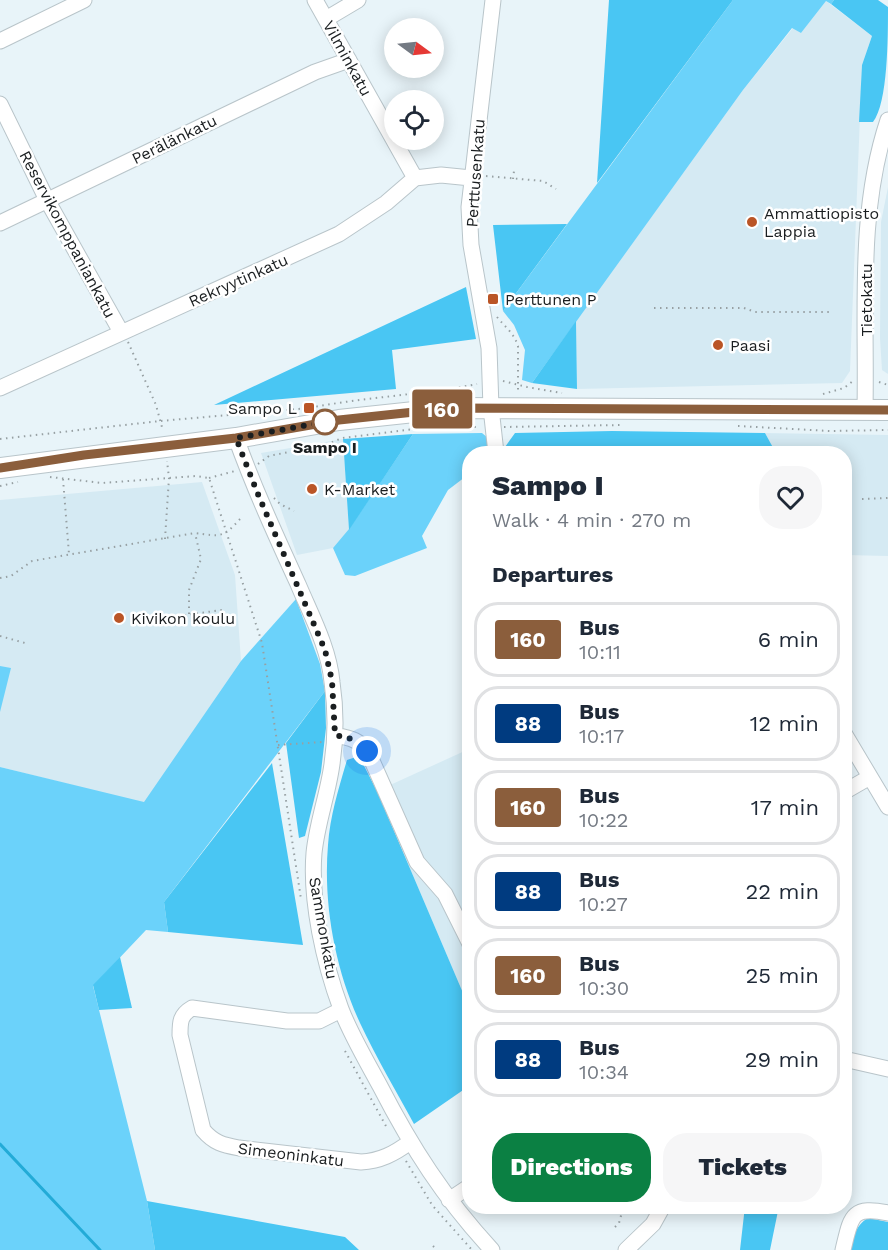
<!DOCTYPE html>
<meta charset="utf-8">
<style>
body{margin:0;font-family:"Work Sans",sans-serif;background:#f6f6f7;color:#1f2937;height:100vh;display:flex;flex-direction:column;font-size:22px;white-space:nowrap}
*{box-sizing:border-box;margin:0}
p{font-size:20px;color:#747a83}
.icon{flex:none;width:33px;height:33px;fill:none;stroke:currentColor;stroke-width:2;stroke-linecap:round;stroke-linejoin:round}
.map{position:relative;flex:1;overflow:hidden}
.panel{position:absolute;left:462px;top:446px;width:390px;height:768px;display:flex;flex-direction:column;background:#fff;border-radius:24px;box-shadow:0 3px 15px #0003}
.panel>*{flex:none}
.badge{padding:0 12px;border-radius:4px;font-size:21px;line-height:39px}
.needle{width:39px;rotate:105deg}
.buttons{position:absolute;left:384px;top:18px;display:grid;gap:12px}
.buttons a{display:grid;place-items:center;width:60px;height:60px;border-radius:50%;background:#fff;box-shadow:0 3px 15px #0003;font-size:30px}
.you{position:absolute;width:30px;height:30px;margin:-15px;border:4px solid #fff;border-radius:50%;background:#1a73e8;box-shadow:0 0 0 9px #1a73e833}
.map>.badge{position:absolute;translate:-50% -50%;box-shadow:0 0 0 3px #fff}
h2{padding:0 30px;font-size:22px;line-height:54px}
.round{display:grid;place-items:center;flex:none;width:63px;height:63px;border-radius:24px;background:#f6f6f7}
.head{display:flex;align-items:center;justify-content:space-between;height:102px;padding:0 30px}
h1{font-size:28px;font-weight:800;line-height:45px}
.action{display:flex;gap:12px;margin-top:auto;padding:12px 30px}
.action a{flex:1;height:69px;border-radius:24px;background:#0b8043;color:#fff;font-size:24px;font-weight:800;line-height:69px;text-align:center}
.action a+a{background:#f6f6f7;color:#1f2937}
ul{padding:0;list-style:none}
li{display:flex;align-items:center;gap:18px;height:75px;margin:0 12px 9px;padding:0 18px;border:3px solid #e0e1e3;border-radius:24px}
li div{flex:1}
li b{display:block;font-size:22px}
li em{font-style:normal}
li .badge{min-width:66px;font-weight:700;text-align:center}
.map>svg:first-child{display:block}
</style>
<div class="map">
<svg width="888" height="1250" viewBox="0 0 888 1250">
<rect width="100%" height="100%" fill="#e8f4f9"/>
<!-- built -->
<path fill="#d5eaf3" d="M826,1L872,36L862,65L850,371L842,383L577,389L576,321L743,90L793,28L801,33Z
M888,187V374L882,370L880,338L881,222Z
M765,433L888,435V556L845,555L844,453H776Z
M343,439L349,530L333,548L297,555L261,453Z
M202,482L235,575L241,661L144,803L0,767V500Z
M469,749V1007L377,791Z"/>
<!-- green -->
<path fill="#6bd2fa" d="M733,0H834L831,4L826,1L801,33L792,28L743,90L532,383L522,380L525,350L514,325L503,311Z
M482,433L488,438L489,453H470L469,474L448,490L422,536L427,548L355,576L345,575L333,548L349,529L413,434Z
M296,599L320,664L325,691L164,902L168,932L146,930L93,986L147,1201L155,1250H0V767L144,802L241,661Z
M0,666L11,668L0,712Z"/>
<!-- forest -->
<path fill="#49c6f3" d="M609,0H733L597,183Z
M834,0H878L888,7C888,37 888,103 873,122H859L862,65L872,36L831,4Z
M567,224L503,311L493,225Z
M466,287L476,339L392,350L396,389L214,405Z
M576,321L577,389L532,383Z
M612,431L765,433L776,453H505V447L515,433Z
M413,434L349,530L343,439Z
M325,691L326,728L321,772L305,836L299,838L286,743Z
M359,756L377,791L469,1007V1086L414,1124C396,1091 376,1057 360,1023C335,969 323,904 328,845C330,816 339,787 347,760Z
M272,763L303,945L168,932L164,902Z
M120,957L132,1008L99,1010L93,985Z
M147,1201L345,1237L359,1250H155Z
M745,1206H779L770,1250H740Z
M868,1218L888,1222V1250H851C854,1236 855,1226 868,1218Z"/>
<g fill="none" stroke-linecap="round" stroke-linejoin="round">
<!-- stream -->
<path stroke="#23abd7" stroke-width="3" d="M0,1144L100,1250"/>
<defs>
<path id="minor" d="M315,0L415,178
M493,0L469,207L471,245L489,348L491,408L496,453
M326,19L358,0
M0,41L84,0
M0,104L47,200L121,332
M0,223L315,72L349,60
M0,388L339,234L386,203L415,178L441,175L471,178
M865,410C867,313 857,213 888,120
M236,438C254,488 276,536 298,584C311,615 329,648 332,682C336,709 336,737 332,764C328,794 317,823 314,853C310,901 324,963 341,1009C351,1035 366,1060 380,1086C412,1148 444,1198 492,1250
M844,733L888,807
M335,735C351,738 360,740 369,754L417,862L445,894L470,944
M844,792L870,777
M341,1010L319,1021H287L192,1008C180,1015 180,1022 180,1035L203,1130C214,1143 223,1145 239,1148L361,1162C380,1161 394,1154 410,1142
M844,1059L888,1069
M449,1200L470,1186
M626,1250L653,1224L663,1206
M843,1250C851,1218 850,1205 888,1213"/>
<path id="major" d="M0,468L236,438L339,420L452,408L888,410"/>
</defs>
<!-- minor casing -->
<use href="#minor" stroke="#b9c5ca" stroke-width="17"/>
<!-- major casing -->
<use href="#major" stroke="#b9c5ca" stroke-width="22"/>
<!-- path -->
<path stroke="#97a0a3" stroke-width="2" stroke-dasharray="1.5 4.5" stroke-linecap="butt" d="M486,176L543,181L556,189
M513,179L514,171
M654,308H744L755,312H829
M497,317C505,327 514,333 518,346V394
M128,342L156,405L163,431
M503,381L527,387L562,393
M879,382L888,385
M823,394L844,388L853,381
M738,426L830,431L888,430
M504,427L621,425
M0,439L160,421L309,408C365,397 421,395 477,384
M258,464L269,456L328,444L342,438L423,428L480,427
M50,477L102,483L196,476L209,478L262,643L301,899
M209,478L235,471
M63,479L69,554
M0,486L18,482
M274,498L280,504L294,511
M862,499L888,498
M165,539L169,478L167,461
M0,578L11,576L32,561L195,533C220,536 222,539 240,519
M189,614V590L201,559L195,533
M149,620L222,610
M0,636L25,643
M278,745L323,742
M345,1051L387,1128
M406,1161L432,1205L472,1250
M596,1206L601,1214
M611,1206L633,1210
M615,1227L619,1223L623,1208
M433,1246L437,1250"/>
<!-- minor -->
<use href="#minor" stroke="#fff" stroke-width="15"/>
<!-- major -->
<use href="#major" stroke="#fff" stroke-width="20"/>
</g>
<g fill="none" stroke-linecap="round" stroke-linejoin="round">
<defs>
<path id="line" d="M0,468L84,455L236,438L339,420L452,408L888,410"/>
</defs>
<!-- line casing -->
<use href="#line" stroke="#fff" stroke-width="14"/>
<!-- line -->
<use href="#line" stroke="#8b5e3c" stroke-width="9"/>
<!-- walk -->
<path stroke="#1a1e20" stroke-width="6" stroke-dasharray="0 10.8" d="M325,422L236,438L257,492L325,650L332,681L335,735C349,738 358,739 367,751"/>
</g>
<!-- markers -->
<g fill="#ba5526" stroke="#fff" stroke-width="2">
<circle cx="752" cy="222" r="6"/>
<rect x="487" y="293" width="12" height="12" rx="3"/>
<circle cx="718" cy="345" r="6"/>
<rect x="303" y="402" width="12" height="12" rx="3"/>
<circle cx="312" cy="489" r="6"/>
<circle cx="119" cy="618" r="6"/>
</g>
<circle fill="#fff" stroke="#8b5e3c" stroke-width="3" cx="325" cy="422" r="12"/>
<g text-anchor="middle" stroke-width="5" stroke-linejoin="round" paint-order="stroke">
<!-- street labels -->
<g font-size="16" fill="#1a1e20" stroke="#fff">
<text transform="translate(348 58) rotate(61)" y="6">Vilminkatu</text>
<text transform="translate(174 139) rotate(-26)" y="6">Perälänkatu</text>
<text transform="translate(475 173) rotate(-86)" y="6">Perttusenkatu</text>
<text transform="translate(68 234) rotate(62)" y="6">Reservikomppaniankatu</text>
<text transform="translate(238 280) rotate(-24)" y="6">Rekryytinkatu</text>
<text transform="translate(866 300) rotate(-90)" y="6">Tietokatu</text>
<text transform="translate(324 928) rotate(80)" y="6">Sammonkatu</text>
<text transform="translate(291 1154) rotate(7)" y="6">Simeoninkatu</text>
</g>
<!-- poi labels -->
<g font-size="16" fill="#1a1e20" stroke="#fff" text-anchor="start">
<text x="764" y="219">Ammattiopisto<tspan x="764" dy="18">Lappia</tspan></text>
<text x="505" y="305">Perttunen P</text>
<text x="730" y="351">Paasi</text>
<text x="297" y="414" text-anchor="end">Sampo L</text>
<text x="324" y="495">K-Market</text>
<text x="131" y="624">Kivikon koulu</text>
</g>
<!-- stop labels -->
<g font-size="16" font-weight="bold" fill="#1a1e20" stroke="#fff">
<text x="325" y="453">Sampo I</text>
</g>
</g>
</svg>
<div class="buttons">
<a><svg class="needle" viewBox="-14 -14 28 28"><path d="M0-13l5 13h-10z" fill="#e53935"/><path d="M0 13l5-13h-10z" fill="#747a83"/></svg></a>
<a><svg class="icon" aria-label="locate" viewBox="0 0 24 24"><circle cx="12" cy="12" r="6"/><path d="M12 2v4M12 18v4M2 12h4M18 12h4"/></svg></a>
</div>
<div class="you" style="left:367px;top:751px"></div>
<b class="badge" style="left:442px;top:409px;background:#8b5e3c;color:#fff">160</b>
<section class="panel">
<div class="head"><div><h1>Sampo I</h1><p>Walk · 4 min · 270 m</p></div><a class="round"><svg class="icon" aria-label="heart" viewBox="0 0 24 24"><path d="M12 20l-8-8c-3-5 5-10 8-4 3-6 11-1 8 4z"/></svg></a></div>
<h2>Departures</h2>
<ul>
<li><span class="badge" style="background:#8b5e3c;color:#fff">160</span><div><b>Bus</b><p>10:11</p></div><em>6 min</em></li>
<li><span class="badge" style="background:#003b80;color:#fff">88</span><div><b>Bus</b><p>10:17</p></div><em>12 min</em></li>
<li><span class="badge" style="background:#8b5e3c;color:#fff">160</span><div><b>Bus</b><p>10:22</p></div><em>17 min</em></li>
<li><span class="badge" style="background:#003b80;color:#fff">88</span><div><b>Bus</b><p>10:27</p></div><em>22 min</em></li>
<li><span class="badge" style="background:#8b5e3c;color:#fff">160</span><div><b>Bus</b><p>10:30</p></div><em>25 min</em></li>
<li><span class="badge" style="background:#003b80;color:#fff">88</span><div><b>Bus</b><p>10:34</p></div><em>29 min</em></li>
</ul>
<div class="action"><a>Directions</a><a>Tickets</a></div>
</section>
</div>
